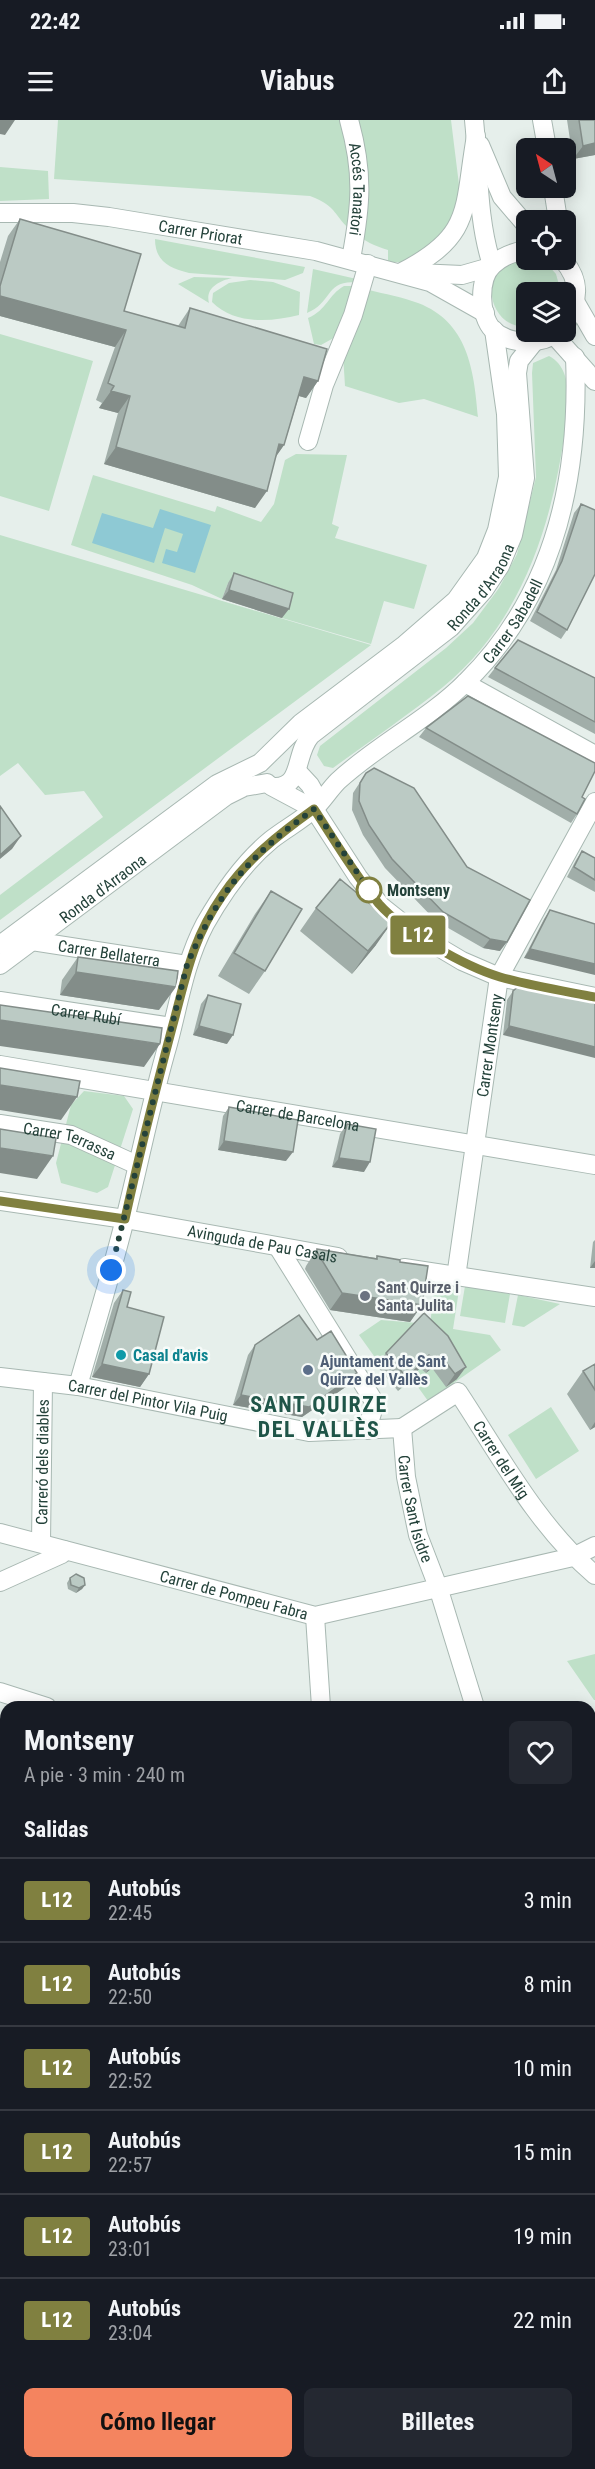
<!DOCTYPE html>
<html lang="es">
<meta charset="utf-8">
<style>
body{margin:0;font-family:"Roboto Condensed",sans-serif;background:#242831;color:#f1f3f6;height:100vh;display:flex;flex-direction:column;font-size:22px;white-space:nowrap}
*{box-sizing:border-box;margin:0}
p{font-size:20px;color:#9ea1a6}
.icon{flex:none;width:33px;height:33px;fill:none;stroke:currentColor;stroke-width:2;stroke-linecap:round;stroke-linejoin:round}
.map{position:relative;flex:1;overflow:hidden}
.details{position:absolute;left:0px;top:1581px;width:596px;height:768px;display:flex;flex-direction:column;background:#171b24;border-radius:18px 18px 0 0;box-shadow:0 3px 15px #0003}
.details>*{flex:none}
.badge{padding:0 12px;border-radius:4px;font-size:21px;line-height:39px}
.needle{width:39px;rotate:324deg}
.fabs{position:absolute;left:516px;top:18px;display:grid;gap:12px}
.fabs a{display:grid;place-items:center;width:60px;height:60px;border-radius:9px;background:#171b24;box-shadow:0 3px 15px #0003;font-size:30px}
.you{position:absolute;width:30px;height:30px;margin:-15px;border:4px solid #fff;border-radius:50%;background:#1a73e8;box-shadow:0 0 0 9px #1a73e833}
.map>.badge{position:absolute;translate:-50% -50%;box-shadow:0 0 0 3px #fff}
h2{padding:0 24px;font-size:22px;line-height:54px}
.round{display:grid;place-items:center;flex:none;width:63px;height:63px;border-radius:9px;background:#242831}
.head{display:flex;align-items:center;justify-content:space-between;height:102px;padding:0 24px}
h1{font-size:28px;font-weight:700;line-height:45px}
.action{display:flex;gap:12px;margin-top:auto;padding:12px 24px}
.action a{flex:1;height:69px;border-radius:9px;background:#f4845f;color:#111;font-size:24px;font-weight:700;line-height:69px;text-align:center}
.action a+a{background:#242831;color:#f1f3f6}
ul{padding:0;list-style:none}
li{display:flex;align-items:center;gap:18px;height:84px;padding:0 24px;border-top:2px solid #363941}
li div{flex:1}
li b{display:block;font-size:22px}
li em{font-style:normal}
li .badge{min-width:66px;font-weight:700;text-align:center}
.status{display:flex;justify-content:space-between;align-items:center;height:42px;padding:0 30px;background:#171b24;direction:ltr}
.status svg{height:16px;fill:currentColor}
header{display:flex;justify-content:space-between;align-items:center;height:78px;padding:0 24px;background:#171b24;font-size:27px;font-weight:700}
.map>svg:first-child{display:block}
</style>
<div class="status"><b>22:42</b><svg viewBox="0 0 49 12"><path d="M0 12V9h3v3zM5 12V6h3v6zM10 12V3h3v9zM15 12V0h3v12zM26 1h20v11H26zM47 4h2v5h-2z"/></svg></div>
<header><svg class="icon" aria-label="menu" viewBox="0 0 24 24"><path d="M4 6h16M4 12h16M4 18h16"/></svg>Viabus<svg class="icon" aria-label="share" viewBox="0 0 24 24"><path d="M12 15V3M7 8l5-5 5 5M5 13v7h14v-7"/></svg></header>
<div class="map">
<svg width="595" height="2349" viewBox="0 0 595 2349">
<rect width="100%" height="100%" fill="#e6efeb"/>
<!-- green -->
<path fill="#bfe0c8" d="M58,0H451L461,81L448,116L404,142H388V130C375,126 364,121 353,112C333,96 339,87 310,76L54,59Z
M0,47L48,51L49,79L0,81Z
M155,119L305,147L303,153L285,160L189,153C169,148 155,141 155,119Z
M526,138L548,145L556,154L561,172H526V207C495,208 479,166 504,146C510,141 520,140 526,138Z
M313,149L361,160L360,163C325,158 333,183 307,193Z
M194,157L232,158C219,161 205,168 209,183L178,164Z
M250,160L273,162L300,172L299,195C271,202 235,205 212,182L213,173L229,163Z
M344,166H354L339,215L321,225L314,224L308,198C327,190 328,175 344,166Z
M369,170C385,174 402,177 418,183C468,202 474,250 478,297L424,279L399,283L345,266L343,234Z
M0,214L93,241L49,391L0,376Z
M549,236C574,249 568,285 565,310C552,406 521,503 443,567C408,595 370,621 333,648L324,646L317,635L320,626L446,528L473,503L499,468L517,434L536,357L532,253L533,243Z
M296,334L347,335L332,404L339,407L335,418L427,445L414,489L384,481L371,524L282,498L228,463L222,479L192,465L71,425L93,355L215,392L217,386L261,402L274,384L285,340Z
M0,415L371,525L0,800V775L103,697L84,671L45,675L18,643L0,656Z
M84,971L124,976L133,989L108,1067L97,1073L61,1063L56,1043L71,985Z
M435,1165L459,1170L453,1209L490,1215L501,1230L428,1281L413,1260L398,1271L420,1248L441,1243H379L359,1215L381,1200L430,1204Z
M465,1166L510,1174L505,1203L460,1196Z
M518,1175L560,1184L524,1207L512,1205Z
M551,1287L579,1331L536,1359L508,1315Z
M595,1534V1580H594L567,1541Z
M595,1815V1897L590,1878V1819Z
M0,1918L6,1923V2343H385L374,2349H0Z
M590,2035L595,2050V2231L590,2236Z"/>
<!-- water -->
<path fill="#8ec9d4" d="M160,389L211,405L195,453L162,443L166,429L177,432L183,414L165,408L154,443L92,423L102,393L153,408Z"/>
<g fill="none" stroke-linecap="round" stroke-linejoin="round">
<!-- stream -->
<path stroke="#8ec9d4" stroke-width="5" d="M81,2349L90,2343"/>
<defs>
<g id="minor">
<path id="s1" d="M349,0C364,53 361,86 351,139"/>
<path d="M474,0C479,48 477,99 492,145"/>
<path d="M542,0L547,28"/>
<path d="M480,25L502,77L526,105"/>
<path d="M553,68L558,100"/>
<path id="s2" d="M0,93H73L109,97L316,131L430,162L485,193"/>
<path d="M526,130C514,132 502,136 493,145C478,158 479,196 493,210C509,225 542,225 558,212"/>
<path d="M563,140C582,162 578,180 566,204"/>
<path d="M400,153C474,116 463,89 476,16"/>
<path d="M417,153L462,155L490,147"/>
<path d="M576,183L595,216"/>
<path d="M554,215L595,261"/>
<path d="M308,321L324,265L353,195L368,144"/>
<path d="M465,563L595,635"/>
<path d="M297,651L310,665L315,674L314,689L358,757L381,786L415,813L462,841L499,857L595,877"/>
<path d="M271,666L314,689"/>
<path id="s3" d="M276,667C303,666 294,634 311,615L451,507L484,470L500,446L513,415L525,358L517,253L519,241L535,221"/>
<path id="s4" d="M32,821L187,845"/>
<path d="M0,825L217,664L260,643L301,603L403,526L456,480L486,438L497,410L508,357L506,294L494,210"/>
<path id="s5" d="M0,845L226,676L244,667L267,663"/>
<path id="s6" d="M0,881L172,907"/>
<path id="s7" d="M0,945L595,1045"/>
<path id="s8" d="M0,1004L71,1015L137,1045"/>
<path id="s9" d="M0,1081L125,1099L338,1137"/>
<path d="M278,1127L375,1283L367,1310"/>
<path d="M404,1148L595,1177"/>
<path id="s10" d="M456,1157L499,857L595,682"/>
<path id="s11" d="M0,1257L78,1266L309,1312L402,1308"/>
<path id="s12" d="M78,1266C94,1210 111,1155 125,1099C140,1040 151,982 168,924C179,883 185,842 205,804C222,774 244,742 271,720C285,709 302,700 315,688C323,680 330,669 338,661C378,624 428,600 466,562C555,475 580,357 575,237"/>
<path id="s13" d="M402,1308L458,1272C499,1334 537,1406 595,1455"/>
<path id="s14" d="M402,1308L406,1357L418,1415L438,1467L475,1587"/>
<path id="s15" d="M0,1413L315,1496L573,1437L595,1426"/>
<path id="s16" d="M41,1423L43,1262"/>
<path d="M0,1462L62,1434L64,1430"/>
<path d="M315,1496L321,1587"/>
<path d="M0,1572L47,1587"/>
<path d="M590,1678L595,1676"/>
<path d="M0,1738L6,1740"/>
<path d="M590,1768L595,1767"/>
<path d="M590,1960L595,1979"/>
<path d="M590,2251L595,2246"/>
<path d="M590,2284L595,2283"/>
<path d="M409,2349L420,2343"/>
</g>
</defs>
<!-- minor casing -->
<use href="#minor" stroke="#a8b8b2" stroke-width="20"/>
<!-- minor -->
<use href="#minor" stroke="#fff" stroke-width="18"/>
</g>
<!-- wall -->
<path fill="#a1aea9" d="M567,0H595V35L573,39Z
M20,99L124,191L178,206L190,188L318,261L306,278L299,276L284,325L275,338L255,388L104,344L118,293L99,288L102,283L96,280L115,227L0,196V142L8,116Z
M581,384L567,510L561,519L530,501L556,450L574,393Z
M234,453L282,498L222,479L228,463Z
M495,548L595,558V614L488,557Z
M426,608L577,694L571,703L419,617Z
M366,653L500,831L483,828L436,801L385,748L363,715L352,690L353,673Z
M582,731L595,738V772L567,757L576,740Z
M271,771L265,851L249,874L218,856L255,794Z
M316,788L376,825L352,854L300,811Z
M550,790L595,804L524,838L544,799Z
M78,837L159,890L60,875L62,860Z
M513,871L595,883L503,915L507,880Z
M208,875L227,924L193,915L201,884Z
M229,987L286,1041L218,1030L223,996Z
M347,1004L364,1052L332,1047L340,1014Z
M595,1120V1148H590L593,1122Z
M317,1129L376,1138L377,1136L400,1142L422,1185L410,1202L330,1190L305,1149L306,1146Z
M123,1170L127,1187L149,1254L140,1267L92,1257L114,1183Z
M424,1193L457,1259L446,1267L432,1248L426,1253L420,1248L398,1271L377,1246L386,1233Z
M317,1220L357,1253L350,1264L302,1297L233,1285L248,1235L255,1225Z
M595,1244V1307L590,1310L567,1274L583,1251Z
M70,1458L85,1465L82,1469L76,1473L68,1469L67,1463Z"/>
<!-- shaded-wall -->
<path fill="#838d89" d="M0,0H15L5,15L0,14Z
M595,23V35L573,39L583,26Z
M0,176L126,210L115,227L0,196Z
M304,257L318,261L306,278L292,274Z
M111,271L130,276L118,293L99,288Z
M279,324L284,325L272,342Z
M116,327L267,371L255,388L104,344Z
M229,470L289,489L282,498L222,479Z
M21,716L12,729L0,739V735L2,732Z
M392,802L376,825L352,854L368,831Z
M490,819L507,822L500,831L483,828Z
M530,829L595,844V855L524,838Z
M76,852L176,867L159,890L60,875Z
M0,900L160,924L144,947L0,926Z
M199,906L233,915L227,924L193,915Z
M509,906L595,927V938L503,915Z
M0,965L77,977L61,1000L0,990Z
M224,1021L293,1032L286,1041L218,1030Z
M0,1028L53,1036L37,1059L0,1053Z
M339,1038L370,1042L364,1052L332,1047Z
M595,1141V1148H590Z
M342,1173L422,1185L410,1202L330,1190Z
M429,1235L420,1248L398,1271L407,1258Z
M441,1236L432,1248L426,1253L434,1240Z
M102,1244L149,1254L140,1267L92,1257Z
M466,1247L457,1259L446,1267L455,1254Z
M357,1253L350,1264L302,1297L233,1285L241,1275Z
M595,1302V1307L590,1310Z
M85,1465L82,1469L76,1473L79,1468Z"/>
<!-- building -->
<path fill="#bbcac4" stroke="#838d89" stroke-width="1.5" d="M579,0H595V23L583,26Z
M20,99L141,134L124,191L185,208L190,188L327,229L318,261L304,257L284,325L279,324L267,371L116,327L130,276L111,271L114,266L108,263L126,210L0,176V166Z
M581,384L595,390V454L567,510L537,492L562,441Z
M234,453L293,473L289,489L229,470Z
M518,520L595,558V602L495,548Z
M468,576L595,643V651L582,677L585,679L577,694L426,608Z
M374,648L414,668L467,747L530,780L507,822L490,819L443,792L392,739L369,705L359,681L360,663L366,653Z
M0,686L21,716L0,735Z
M582,731L595,738V760L574,747Z
M340,759L392,802L368,831L316,788Z
M271,771L302,789L265,851L234,833Z
M550,790L595,804V844L530,829Z
M78,837L178,851L176,867L76,852Z
M519,866L595,883V927L509,906L513,871Z
M208,875L241,884L233,915L199,906Z
M0,885L162,908L160,924L0,900Z
M0,948L80,961L77,977L0,965Z
M229,987L298,1000L293,1032L224,1021Z
M347,1004L376,1009L370,1042L339,1038Z
M0,1009L56,1018L53,1036L0,1028Z
M317,1129L377,1139V1136L400,1140V1142L428,1146L422,1185L342,1173L317,1132Z
M123,1170L131,1172L127,1187L164,1197L149,1254L102,1244Z
M424,1193L448,1216L466,1247L455,1254L441,1236L434,1240L429,1235L407,1258L386,1233Z
M299,1195L317,1220L331,1211L357,1253L309,1287L241,1275L255,1225Z
M595,1244V1270L583,1251Z
M76,1454L84,1458L85,1465L79,1468L71,1465L70,1458Z"/>
<g fill="none" stroke-linecap="round" stroke-linejoin="round">
<defs>
<path id="line" d="M0,1081L125,1099C139,1035 155,972 172,908C186,858 191,821 222,776C246,740 279,714 314,689C335,721 354,754 379,784C404,812 464,846 500,857C531,866 564,871 595,877"/>
</defs>
<!-- line casing -->
<use href="#line" stroke="#fff" stroke-width="14"/>
<!-- line -->
<use href="#line" stroke="#808040" stroke-width="9"/>
<!-- walk -->
<path stroke="#24423a" stroke-width="6" stroke-dasharray="0 10.8" d="M111,1150L187,845C219,770 248,737 314,689L369,770"/>
</g>
<!-- markers -->
<circle fill="#fff" stroke="#808040" stroke-width="3" cx="369" cy="770" r="12"/>
<circle fill="#6b7280" stroke="#f7fbf9" stroke-width="2" cx="365" cy="1176" r="6"/>
<circle fill="#0f9aa8" stroke="#f7fbf9" stroke-width="2" cx="121" cy="1235" r="6"/>
<circle fill="#5c6f8a" stroke="#f7fbf9" stroke-width="2" cx="308" cy="1250" r="6"/>
<g text-anchor="middle" stroke-width="5" stroke-linejoin="round" paint-order="stroke">
<!-- street labels -->
<g font-size="16" fill="#24423a" stroke="#f7fbf9">
<text dy="6" stroke="none"><textPath href="#s1" startOffset="70">Accés Tanatori</textPath></text>
<text dy="6" stroke="none"><textPath href="#s2" startOffset="202">Carrer Priorat</textPath></text>
<text dy="6" stroke="none"><textPath href="#s3" startOffset="294">Ronda d'Arraona</textPath></text>
<text dy="6" stroke="none"><textPath href="#s12" startOffset="916">Carrer Sabadell</textPath></text>
<text dy="6" stroke="none"><textPath href="#s5" startOffset="128">Ronda d'Arraona</textPath></text>
<text dy="6" stroke="none"><textPath href="#s4" startOffset="78">Carrer Bellaterra</textPath></text>
<text dy="6" stroke="none"><textPath href="#s6" startOffset="87">Carrer Rubí</textPath></text>
<text dy="6" stroke="none"><textPath href="#s10" startOffset="234">Carrer Montseny</textPath></text>
<text dy="6" stroke="none"><textPath href="#s7" startOffset="302">Carrer de Barcelona</textPath></text>
<text dy="6" stroke="none"><textPath href="#s8" startOffset="72">Carrer Terrassa</textPath></text>
<text dy="6" stroke="none"><textPath href="#s9" startOffset="266">Avinguda de Pau Casals</textPath></text>
<text dy="6" stroke="none"><textPath href="#s11" startOffset="150">Carrer del Pintor Vila Puig</textPath></text>
<text dy="6" stroke="none"><textPath href="#s13" startOffset="147">Carrer del Mig</textPath></text>
<text dy="6" stroke="none"><textPath href="#s16" startOffset="81">Carreró dels diables</textPath></text>
<text dy="6" stroke="none"><textPath href="#s14" startOffset="82">Carrer Sant Isidre</textPath></text>
<text dy="6" stroke="none"><textPath href="#s15" startOffset="242">Carrer de Pompeu Fabra</textPath></text>
</g>
<!-- stop labels -->
<g font-size="16" font-weight="bold" fill="#24423a" stroke="#f7fbf9" text-anchor="start">
<text x="387" y="776">Montseny</text>
</g>
<!-- worship labels -->
<g font-size="16" font-weight="bold" fill="#5b616d" stroke="#f7fbf9" text-anchor="start">
<text x="377" y="1173">Sant Quirze i<tspan x="377" dy="18">Santa Julita</tspan></text>
</g>
<!-- culture labels -->
<g font-size="16" font-weight="bold" fill="#0d838f" stroke="#f7fbf9" text-anchor="start">
<text x="133" y="1241">Casal d'avis</text>
</g>
<!-- service labels -->
<g font-size="16" font-weight="bold" fill="#4e5e75" stroke="#f7fbf9" text-anchor="start">
<text x="320" y="1247">Ajuntament de Sant<tspan x="320" dy="18">Quirze del Vallès</tspan></text>
</g>
<!-- district labels -->
<g font-size="22" font-weight="bold" letter-spacing="1.5" fill="#1f5548" stroke="#f7fbf9">
<text x="319" y="1292">SANT QUIRZE<tspan x="319" dy="25">DEL VALLÈS</tspan></text>
</g>
</g>
</svg>
<div class="fabs">
<a><svg class="needle" viewBox="-14 -14 28 28"><path d="M0-13l5 13h-10z" fill="#e53935"/><path d="M0 13l5-13h-10z" fill="#9ea1a6"/></svg></a>
<a><svg class="icon" aria-label="locate" viewBox="0 0 24 24"><circle cx="12" cy="12" r="6"/><path d="M12 2v4M12 18v4M2 12h4M18 12h4"/></svg></a>
<a><svg class="icon" aria-label="layers" viewBox="0 0 24 24"><path d="M12 4l9 5-9 5-9-5zM3 14l9 5 9-5"/></svg></a>
</div>
<div class="you" style="left:111px;top:1150px"></div>
<b class="badge" style="left:418px;top:815px;background:#808040;color:#fff">L12</b>
<section class="details">
<div class="head"><div><h1>Montseny</h1><p>A pie · 3 min · 240 m</p></div><a class="round"><svg class="icon" aria-label="heart" viewBox="0 0 24 24"><path d="M12 20l-8-8c-3-5 5-10 8-4 3-6 11-1 8 4z"/></svg></a></div>
<h2>Salidas</h2>
<ul>
<li><span class="badge" style="background:#808040;color:#fff">L12</span><div><b>Autobús</b><p>22:45</p></div><em>3 min</em></li>
<li><span class="badge" style="background:#808040;color:#fff">L12</span><div><b>Autobús</b><p>22:50</p></div><em>8 min</em></li>
<li><span class="badge" style="background:#808040;color:#fff">L12</span><div><b>Autobús</b><p>22:52</p></div><em>10 min</em></li>
<li><span class="badge" style="background:#808040;color:#fff">L12</span><div><b>Autobús</b><p>22:57</p></div><em>15 min</em></li>
<li><span class="badge" style="background:#808040;color:#fff">L12</span><div><b>Autobús</b><p>23:01</p></div><em>19 min</em></li>
<li><span class="badge" style="background:#808040;color:#fff">L12</span><div><b>Autobús</b><p>23:04</p></div><em>22 min</em></li>
</ul>
<div class="action"><a>Cómo llegar</a><a>Billetes</a></div>
</section>
</div>
